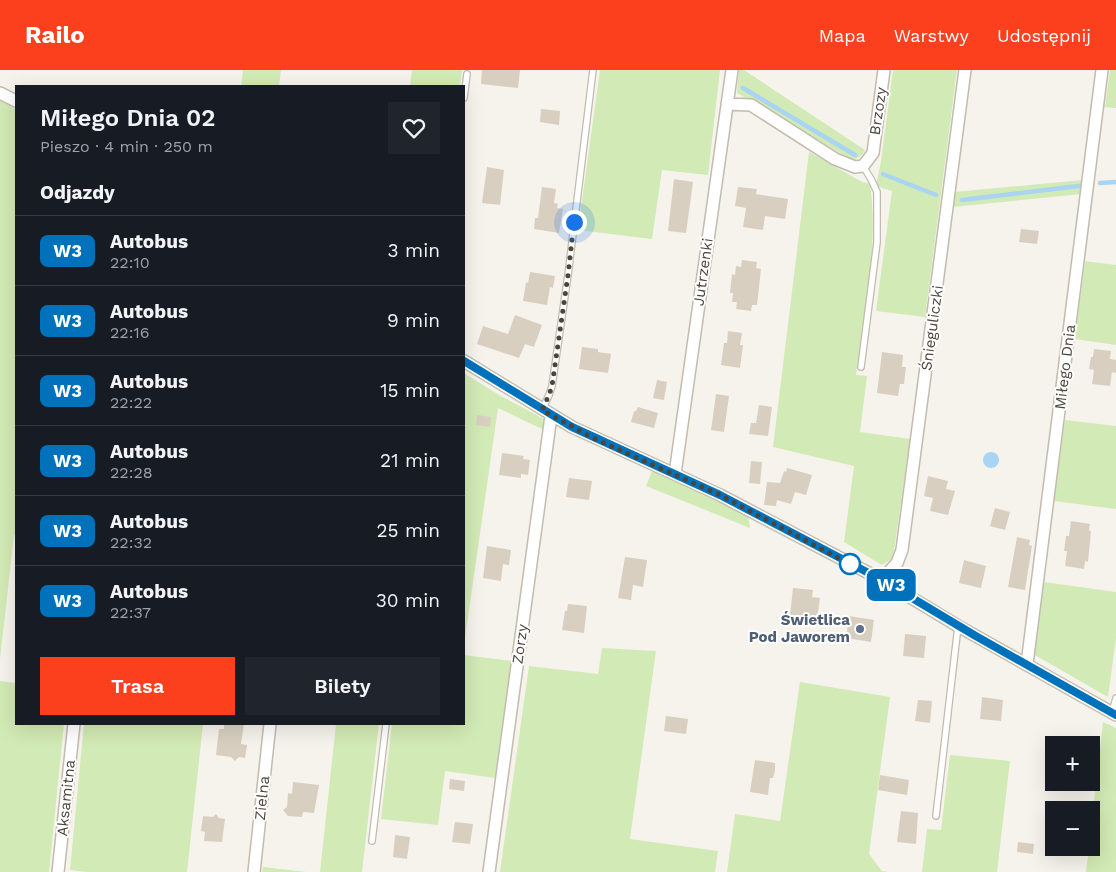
<!DOCTYPE html>
<html lang="pl">
<meta charset="utf-8">
<style>
body{margin:0;font-family:"Work Sans",sans-serif;background:#20242c;color:#f1f3f6;height:100vh;display:flex;flex-direction:column;font-size:19px;white-space:nowrap}
*{box-sizing:border-box;margin:0}
p{font-size:16px;color:#9ea1a6}
.icon{flex:none;width:28px;height:28px;fill:none;stroke:currentColor;stroke-width:2;stroke-linecap:round;stroke-linejoin:round}
.map{position:relative;flex:1;overflow:hidden}
.details{position:absolute;left:15px;top:15px;width:450px;height:640px;display:flex;flex-direction:column;background:#171b24;border-radius:0px;box-shadow:0 5px 20px #0002}
.details>*{flex:none}
.badge{padding:0 10px;border-radius:8px;font-size:18px;line-height:32px}
.controls{position:absolute;left:1045px;top:666px;display:grid;gap:10px}
.controls a{display:grid;place-items:center;width:55px;height:55px;border-radius:0px;background:#171b24;box-shadow:0 5px 20px #0002;font-size:25px}
.you{position:absolute;width:25px;height:25px;margin:-12px;border:4px solid #fff;border-radius:50%;background:#1a73e8;box-shadow:0 0 0 8px #1a73e833}
.map>.badge{position:absolute;translate:-50% -50%;box-shadow:0 0 0 2px #fff}
h2{padding:0 25px;font-size:19px;line-height:45px}
.round{display:grid;place-items:center;flex:none;width:52px;height:52px;border-radius:0px;background:#20242c}
.head{display:flex;align-items:center;justify-content:space-between;height:85px;padding:0 25px}
h1{font-size:24px;font-weight:600;line-height:38px}
.cta{display:flex;gap:10px;margin-top:auto;padding:10px 25px}
.cta a{flex:1;height:58px;border-radius:0px;background:#fc3f1d;color:#fff;font-size:20px;font-weight:600;line-height:58px;text-align:center}
.cta a+a{background:#20242c;color:#f1f3f6}
ul{padding:0;list-style:none}
li{display:flex;align-items:center;gap:15px;height:70px;padding:0 25px;border-top:1px solid #363941}
li div{flex:1}
li b{display:block;font-size:19px}
li em{font-style:normal}
li .badge{min-width:55px;font-weight:700;text-align:center}
header{display:flex;align-items:center;gap:30px;box-sizing:border-box;height:70px;padding:0 25px;background:#fc3f1d;color:#fff}
header strong{font-size:24px}
nav{display:flex;gap:28px;margin-inline-start:auto;font-size:18px}
.map>svg:first-child{display:block}
</style>
<header>
<strong>Railo</strong>
<nav><a>Mapa</a><a>Warstwy</a><a>Udostępnij</a></nav>
</header>
<div class="map">
<svg width="1116" height="802" viewBox="0 0 1116 802">
<rect width="100%" height="100%" fill="#f6f3ec"/>
<!-- green -->
<path fill="#d2eab5" d="M243,0H281L279,16H241Z
M412,0H462L460,16H410Z
M600,0H720L708,105L662,100L652,169L578,160Z
M739,0H744L865,80C862,86 857,90 850,89L737,23Z
M893,0H957L925,247L876,241L892,121L876,116L881,91Z
M1110,0H1116V38L1105,37Z
M0,30L16,39V465H14L0,589Z
M809,82L862,112L870,114C879,177 864,242 856,305L867,306L860,362L910,369L893,488L882,495L844,472L854,396L773,377Z
M1083,110L1081,124L953,137L954,122Z
M1085,191L1116,195V275L1075,269Z
M464,303L499,325L544,349L542,359L498,338L464,575Z
M1065,350L1116,356V439L1054,431Z
M652,401L748,446L750,458L646,416Z
M1044,512L1116,522V568L1108,627L1033,584Z
M602,578L656,581L630,769L718,781L715,802H500L529,596L598,604Z
M464,585L511,591L495,708L445,701L438,755L381,749L392,654H464Z
M0,611L16,613V654H64L49,802H0Z
M800,612L890,627L869,784L882,801L889,802H727L735,744L780,751Z
M1103,652L1116,658V802H1086L1089,778H1091V757Z
M84,654H203L187,802H86L70,800Z
M336,654H379L362,802H320Z
M950,685L1010,691L997,802H922L927,759L941,760Z
M263,797L307,802H262Z"/>
<!-- water -->
<path fill="#a9d4f2" d="M983 390a8 8 0 1 1 16 0a8 8 0 1 1-16 0Z"/>
<g fill="none" stroke-linecap="round" stroke-linejoin="round">
<!-- stream -->
<path stroke="#a9d4f2" stroke-width="4.5" d="M743,18L855,85
M883,104L936,125
M1100,113L1116,112
M962,130L1079,116"/>
</g>
<!-- building -->
<path fill="#d8cfc1" d="M482,0H520L518,18L481,14Z
M541,39L560,41L559,55L540,52Z
M487,97L504,100L500,135L482,133Z
M674,109L693,112L686,163L668,161Z
M542,117L556,119L554,133L558,134L557,138L563,139L559,163L534,159L535,148H538Z
M738,117L757,119L756,124L788,129L785,149L765,146L763,160L743,157L746,138L735,136Z
M1021,159L1039,161L1037,174L1019,172Z
M742,190L757,192L756,198L761,199L757,235H752L751,241L736,239L737,232H732L733,223H730L732,204L735,205L736,196L741,197Z
M530,202L555,206L553,218L550,217L547,235L523,231L526,212L528,213Z
M515,245L542,255L534,277L525,274L519,288L477,274L483,256L508,264Z
M728,261L742,263L740,275H743L740,298L721,295L724,273H727Z
M582,277L598,279V282L611,284L608,303L579,299Z
M1094,279L1111,281L1110,289L1116,290V303L1112,302L1110,316L1092,314L1094,300L1089,299L1091,287H1093Z
M882,282L903,285L902,297H906L904,314H900L898,326L877,323Z
M657,310L667,312L664,330L653,328Z
M716,324L729,326L724,362L711,360Z
M759,335L772,337L768,366L749,364L751,353H756Z
M638,337L658,343L654,358L631,352L634,341H636Z
M477,345L491,347L490,357L476,355Z
M502,383L524,386L523,389L530,390L528,405L521,404V408L499,405Z
M751,391L762,392L760,414L749,413Z
M787,398L812,405L806,425L795,422L791,434L777,430L776,436L764,435L767,412L780,413L784,401L786,402Z
M928,406L948,411L946,419L955,421L948,445L930,441L933,428L924,426Z
M569,408L592,411L589,430L566,427Z
M995,438L1010,442L1005,460L990,456Z
M1071,451L1090,454L1089,461H1091L1088,492L1085,491L1084,499L1065,496L1067,481H1064L1066,466H1069Z
M1017,467L1030,470L1029,475L1032,476L1025,520L1008,517Z
M487,476L511,480L509,495L503,494L501,511L483,508Z
M625,487L647,490L643,517L633,515L631,530L618,528Z
M964,490L986,496L981,518L959,513Z
M793,518L813,520L812,527L820,528L817,549L790,545Z
M568,534L587,536L584,563L562,560L565,541H567Z
M849,546L874,550L871,572L846,568Z
M905,564L926,566L924,588L903,586Z
M982,627L1003,630L1001,651L980,649Z
M918,630L932,631L930,653L915,651Z
M666,646L688,649L686,664L664,661Z
M224,654H244L241,674L247,675L245,688L239,687L235,691L231,687L216,685L219,659H224Z
M755,690L775,693V701L773,708H770L768,725L750,722Z
M880,705L909,710L907,725L878,720Z
M450,709L465,711L464,721L449,719Z
M293,712L319,715L314,743L303,742L302,747L288,746L283,740L287,737L288,723L292,724Z
M901,741L918,743L916,774L897,772Z
M216,744L219,748L225,749L222,772L204,771L205,762L201,761L203,746L213,747Z
M455,752L473,754L470,774L452,772Z
M395,765L410,767L407,789L393,787Z
M1018,772L1034,774L1033,784L1017,782Z"/>
<g fill="none" stroke-linecap="round" stroke-linejoin="round">
<defs>
<path id="service" d="M464,28L467,4
M861,297L877,172V122L871,109L863,96
M542,340L549,325L552,316L568,205L593,0
M1112,643L1116,628
M936,746L958,556
M372,771L386,654"/>
<path id="minor" d="M0,23L16,31
M727,34L751,35L835,89L855,97L863,96L873,83L884,0
M464,291L572,357L720,425L882,510L958,556L1116,645
M675,404L732,0
M882,510L897,493L902,480L965,0
M1027,594L1102,0
M58,802L74,654
M254,802L270,654
M489,802L551,346"/>
</defs>
<!-- service casing -->
<use href="#service" stroke="#c2bbae" stroke-width="8"/>
<!-- minor casing -->
<use href="#minor" stroke="#c2bbae" stroke-width="14"/>
<!-- service -->
<use href="#service" stroke="#fff" stroke-width="5.5"/>
<!-- minor -->
<use href="#minor" stroke="#fff" stroke-width="11"/>
</g>
<g fill="none" stroke-linecap="round" stroke-linejoin="round">
<defs>
<path id="line" d="M464,291L572,357L720,425L882,510L974,565L1116,645"/>
</defs>
<!-- line casing -->
<use href="#line" stroke="#fff" stroke-width="11"/>
<!-- line -->
<use href="#line" stroke="#0072bc" stroke-width="8"/>
<!-- walk -->
<path stroke="#4b4439" stroke-width="5" stroke-dasharray="0 9" d="M574,152L568,205L552,316L549,325L542,340L595,369L720,425L850,494"/>
</g>
<!-- markers -->
<circle fill="#fff" stroke="#0072bc" stroke-width="2.5" cx="850" cy="494" r="10"/>
<circle fill="#5c6f8a" stroke="#fff" stroke-width="2" cx="860" cy="559" r="5"/>
<g text-anchor="middle" stroke-width="4" stroke-linejoin="round" paint-order="stroke">
<!-- street labels -->
<g font-size="15" fill="#4b4439" stroke="#fff">
<text transform="translate(878 41) rotate(-82)" y="5">Brzozy</text>
<text transform="translate(703 202) rotate(-82)" y="5">Jutrzenki</text>
<text transform="translate(932 258) rotate(-82)" y="5">Śnieguliczki</text>
<text transform="translate(1065 297) rotate(-83)" y="5">Miłego Dnia</text>
<text transform="translate(520 574) rotate(-82)" y="5">Zorzy</text>
<text transform="translate(66 728) rotate(-84)" y="5">Aksamitna</text>
<text transform="translate(262 728) rotate(-84)" y="5">Zielna</text>
</g>
<!-- service labels -->
<g font-size="15" font-weight="bold" fill="#4e5e75" stroke="#fff" text-anchor="end">
<text x="850" y="555">Świetlica<tspan x="850" dy="17">Pod Jaworem</tspan></text>
</g>
</g>
</svg>
<div class="controls">
<a>+</a>
<a>−</a>
</div>
<div class="you" style="left:574px;top:152px"></div>
<b class="badge" style="left:891px;top:515px;background:#0072bc;color:#fff">W3</b>
<section class="details">
<div class="head"><div><h1>Miłego Dnia 02</h1><p>Pieszo · 4 min · 250 m</p></div><a class="round"><svg class="icon" aria-label="heart" viewBox="0 0 24 24"><path d="M12 20l-8-8c-3-5 5-10 8-4 3-6 11-1 8 4z"/></svg></a></div>
<h2>Odjazdy</h2>
<ul>
<li><span class="badge" style="background:#0072bc;color:#fff">W3</span><div><b>Autobus</b><p>22:10</p></div><em>3 min</em></li>
<li><span class="badge" style="background:#0072bc;color:#fff">W3</span><div><b>Autobus</b><p>22:16</p></div><em>9 min</em></li>
<li><span class="badge" style="background:#0072bc;color:#fff">W3</span><div><b>Autobus</b><p>22:22</p></div><em>15 min</em></li>
<li><span class="badge" style="background:#0072bc;color:#fff">W3</span><div><b>Autobus</b><p>22:28</p></div><em>21 min</em></li>
<li><span class="badge" style="background:#0072bc;color:#fff">W3</span><div><b>Autobus</b><p>22:32</p></div><em>25 min</em></li>
<li><span class="badge" style="background:#0072bc;color:#fff">W3</span><div><b>Autobus</b><p>22:37</p></div><em>30 min</em></li>
</ul>
<div class="cta"><a>Trasa</a><a>Bilety</a></div>
</section>
</div>
